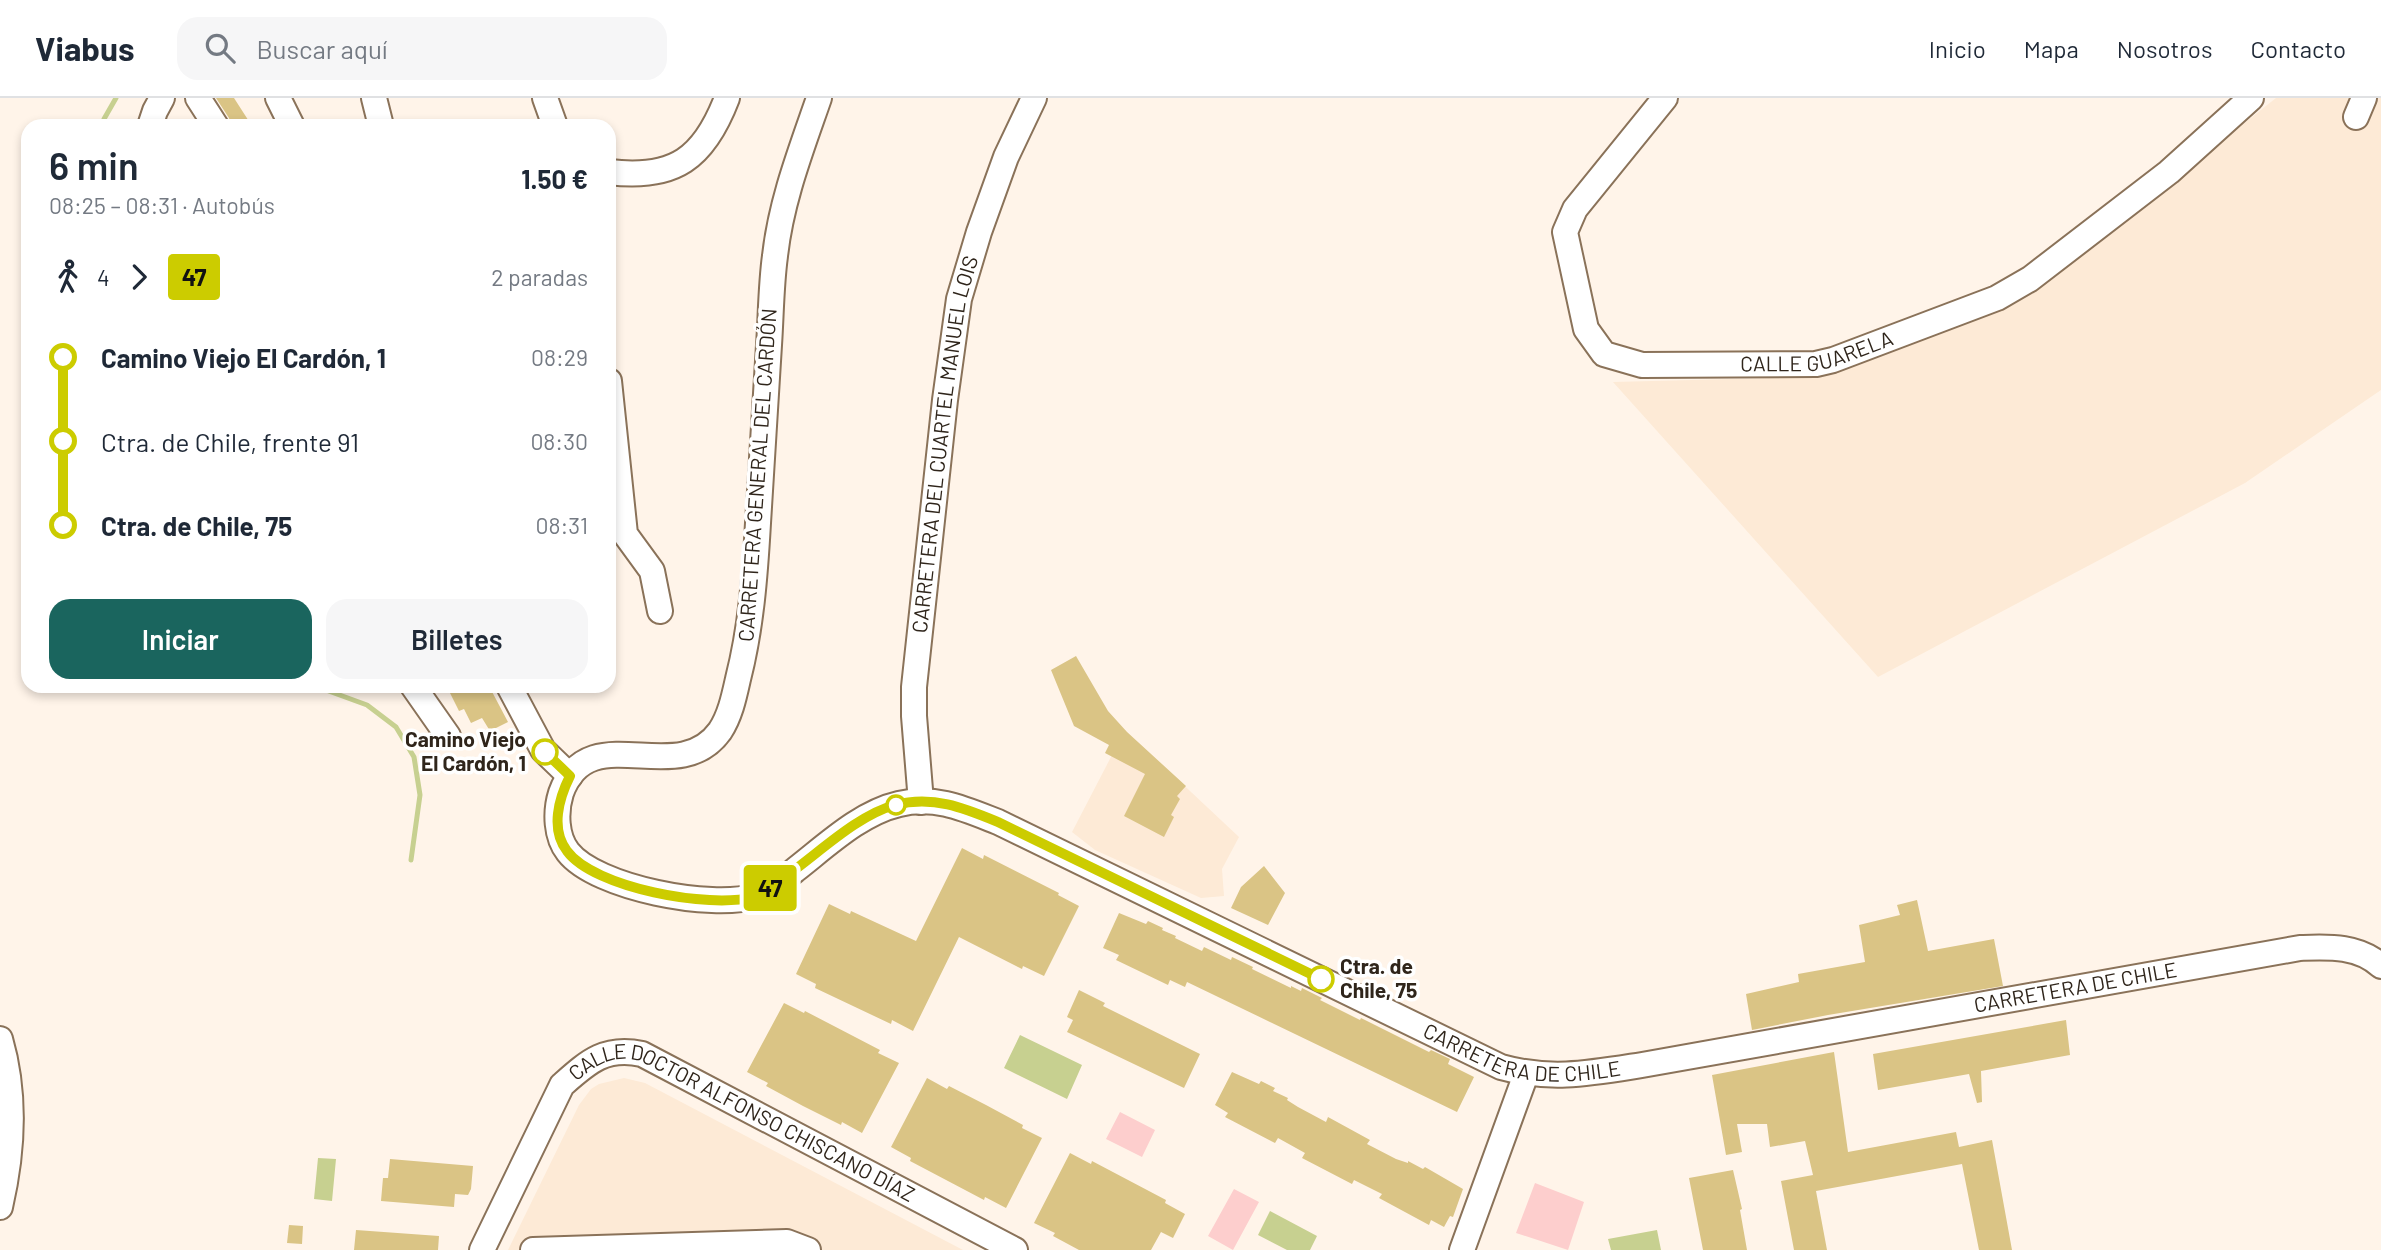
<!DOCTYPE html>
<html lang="es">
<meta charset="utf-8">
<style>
body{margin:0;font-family:Barlow,sans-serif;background:#f6f6f7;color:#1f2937;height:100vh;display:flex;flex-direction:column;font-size:26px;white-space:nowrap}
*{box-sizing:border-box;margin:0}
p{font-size:23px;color:#747a83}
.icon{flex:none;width:38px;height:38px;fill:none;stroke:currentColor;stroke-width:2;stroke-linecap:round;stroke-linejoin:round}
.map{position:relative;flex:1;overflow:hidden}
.drawer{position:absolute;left:21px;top:21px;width:595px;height:574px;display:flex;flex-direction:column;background:#fff;border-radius:21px;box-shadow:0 4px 10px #0003}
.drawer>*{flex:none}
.badge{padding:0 14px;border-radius:5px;font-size:24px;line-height:46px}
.map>.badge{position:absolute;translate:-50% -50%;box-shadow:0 0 0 4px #fff}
.legs{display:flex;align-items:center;gap:10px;height:77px;padding:0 28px;font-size:23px}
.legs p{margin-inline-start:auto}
.head{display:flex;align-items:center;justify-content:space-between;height:119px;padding:0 28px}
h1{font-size:38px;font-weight:600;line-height:52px}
.action{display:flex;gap:14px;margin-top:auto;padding:14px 28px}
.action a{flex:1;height:80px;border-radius:21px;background:#1a655e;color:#fff;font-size:28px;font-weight:600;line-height:80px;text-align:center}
.action a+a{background:#f6f6f7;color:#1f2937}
ul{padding:0 28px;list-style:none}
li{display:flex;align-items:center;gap:24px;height:84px;font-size:26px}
li i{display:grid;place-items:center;width:10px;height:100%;margin:0 9px;background:currentColor}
li i::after{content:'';width:18px;height:18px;margin:-9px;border:5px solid;border-radius:50%;background:#fff}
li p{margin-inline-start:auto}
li:first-child i{background:linear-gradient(#0000 50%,currentColor 0)}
li:last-child i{background:linear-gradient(currentColor 50%,#0000 0)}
header{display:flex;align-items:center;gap:42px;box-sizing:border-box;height:98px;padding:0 35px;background:#fff;border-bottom:2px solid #e0e1e3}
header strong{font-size:33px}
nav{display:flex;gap:38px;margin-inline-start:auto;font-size:24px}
.search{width:490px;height:63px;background:#f6f6f7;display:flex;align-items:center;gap:18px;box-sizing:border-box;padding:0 24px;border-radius:21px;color:#747a83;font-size:26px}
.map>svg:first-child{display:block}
</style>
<header>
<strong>Viabus</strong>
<div class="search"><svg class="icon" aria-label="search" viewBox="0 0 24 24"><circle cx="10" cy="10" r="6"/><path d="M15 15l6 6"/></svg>Buscar aquí</div>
<nav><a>Inicio</a><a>Mapa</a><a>Nosotros</a><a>Contacto</a></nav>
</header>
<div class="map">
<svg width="2381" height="1152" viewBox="0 0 2381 1152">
<rect width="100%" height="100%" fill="#fff4e9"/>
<!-- built -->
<path fill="#fdead6" d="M2276,0H2381V292L2245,385L1878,579L1613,284L1812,279L2015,206Z
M1125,632L1239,739L1222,771L1224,798L1201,800L1095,752L1072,734Z
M624,980L645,985L963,1152H508L579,1007L591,991L599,986Z"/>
<!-- green -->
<path fill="#fdcecd" d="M1120,1014L1155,1032L1142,1059L1106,1041Z
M1535,1085L1584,1104L1568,1152L1516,1135Z
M1234,1091L1259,1104L1233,1152L1208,1138Z"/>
<!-- water -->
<path fill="#c7d090" d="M1020,937L1082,967L1067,1001L1004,970Z
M318,1060L336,1061L332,1103L314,1101Z
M1270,1113L1317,1138L1310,1152H1287L1258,1137Z
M1657,1132L1661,1152H1611L1608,1141Z"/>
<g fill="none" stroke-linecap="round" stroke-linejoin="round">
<!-- stream -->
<path stroke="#c7d090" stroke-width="5" d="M103,28L104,21L116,0
M315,588L367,607L396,629L414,659L420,697L411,762"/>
</g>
<!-- building -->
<path fill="#dac485" d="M216,0H234L252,28H231L229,20Z
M1076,558L1108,613L1127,634L1186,688L1177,698L1180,701L1171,717L1174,719L1164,739L1124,718L1145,676L1105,655L1109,647L1074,628L1051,572Z
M448,588H489L508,624L490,633L482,620L471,625L464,611L459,613L449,593L450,592Z
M962,750L983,761L984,757L1059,795L1058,797L1079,808L1044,878L1023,868L1022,871L959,839L913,933L892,922L891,926L815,890L816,886L796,876L829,806L850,816L851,813L916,843Z
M1264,768L1285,795L1268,827L1231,810L1241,789Z
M1917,802L1928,853L1994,841L2003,888L1828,917L1752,932L1746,896L1799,884L1798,876L1865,864L1859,827L1900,817L1897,807Z
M1119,815L1146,826L1148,823L1163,830L1162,832L1176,838L1175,840L1202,853L1204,849L1231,862L1232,859L1253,869L1252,871L1291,890V888L1301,893L1302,890L1322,900L1320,902L1360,922L1361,920L1429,954L1431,952L1450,961L1448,966L1474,979L1457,1014L1187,884L1185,889L1170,882L1168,887L1116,862L1119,857L1103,850Z
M1079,892L1105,905L1103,908L1200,956L1184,990L1067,934L1073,922L1067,919Z
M784,905L804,915L805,913L880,952L878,955L899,965L862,1035L842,1024L841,1027L803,1008L766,988L768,985L747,974Z
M2066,922L2070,957L1981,973L1982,1004L1977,1005L1969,976L1878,992L1873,956Z
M1834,954L1848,1054L1956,1034L1959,1049L1992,1042L2012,1152H1979L1962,1066L1816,1093L1827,1152H1794L1781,1083L1813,1077L1805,1043L1770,1049L1767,1026H1737L1742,1054L1726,1057L1712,977Z
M1232,974L1259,986L1261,983L1275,990L1273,993L1288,1000L1287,1002L1298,1009L1326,1024L1328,1019L1370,1042L1367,1046L1396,1061L1408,1065V1063L1423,1071L1425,1069L1463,1091L1453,1119L1450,1118L1444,1129L1431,1122L1429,1127L1379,1100L1382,1096L1354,1082L1352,1086L1302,1060L1305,1055L1278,1040L1275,1045L1225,1019L1228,1015L1215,1007Z
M927,980L947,991L949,988L986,1007L1023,1027L1022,1030L1042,1040L1006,1110L985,1099L984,1102L910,1063L911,1060L891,1049Z
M1070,1055L1091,1066L1092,1063L1166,1102L1165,1105L1185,1116L1173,1140L1161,1134L1151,1152H1079L1053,1138L1055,1135L1034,1125Z
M390,1061L473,1068L471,1091L468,1097L455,1096L454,1109L381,1103L383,1080H388Z
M1733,1072L1742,1111L1740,1112L1747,1152H1703L1689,1080Z
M289,1127L303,1128L302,1146L287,1145Z
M356,1132L439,1138L438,1152H354Z"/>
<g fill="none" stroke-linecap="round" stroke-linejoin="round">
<defs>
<g id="minor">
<path d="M198,0L216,28"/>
<path d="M278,0L292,28"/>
<path d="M374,0L381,28"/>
<path d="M545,0L555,28"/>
<path id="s1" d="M819,0C801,52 781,103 775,158C771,187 771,218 769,247C765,306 762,366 758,425C755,478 751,530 738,581C734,599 730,618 720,633C677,693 589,617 561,695C555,714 556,739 568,754C596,790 713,812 755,798C770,793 783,782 795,772C826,748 860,715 899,706C935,697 965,711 998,724L1501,969C1551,983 1591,975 1642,967L2300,850C2328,849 2358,847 2381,868"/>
<path id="s2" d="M1665,0L1575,111L1565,134L1586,231L1604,256L1642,267L1816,266L1833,262L1997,200L2030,181L2169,74L2251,0"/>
<path d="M2356,19L2364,0"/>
<path d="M150,28L155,13L162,0"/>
<path d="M609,74C675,82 704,60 727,0"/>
<path d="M609,283L625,436L652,473L660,513"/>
<path d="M413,588L448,638"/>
<path d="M509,588L543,652L570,678"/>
<path id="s3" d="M921,704L914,618V589L945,302L959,201L979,134L1006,59L1034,0"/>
<path d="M0,941C16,996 13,1053 0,1109"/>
<path id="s4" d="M482,1152L562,987C588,964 605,948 642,956L1015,1152"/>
<path d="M533,1152L787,1144L808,1152"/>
<path d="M1462,1152L1526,976"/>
</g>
</defs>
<!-- minor casing -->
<use href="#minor" stroke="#8a7259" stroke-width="28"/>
<!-- minor -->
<use href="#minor" stroke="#fff" stroke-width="24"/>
</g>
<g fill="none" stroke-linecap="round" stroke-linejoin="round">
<defs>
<path id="line-1" d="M545,654L570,678C559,700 550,731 567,753C594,790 710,811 753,799C769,794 784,781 797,770C825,749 861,716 895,707C933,697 964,710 998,724L1321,881"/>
</defs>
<!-- line-1 casing -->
<use href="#line-1" stroke="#fff" stroke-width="16"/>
<!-- line-1 -->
<use href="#line-1" stroke="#cc0" stroke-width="10"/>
</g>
<!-- markers -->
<g fill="#fff" stroke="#cc0" stroke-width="3.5">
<circle cx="545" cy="654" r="12"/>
<circle cx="896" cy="707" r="9"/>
<circle cx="1321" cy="881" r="12"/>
</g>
<g text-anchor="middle" stroke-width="7" stroke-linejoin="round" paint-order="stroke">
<!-- street labels -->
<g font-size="21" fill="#2f251b" stroke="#fff">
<text dy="7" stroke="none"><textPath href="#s2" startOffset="514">CALLE GUARELA</textPath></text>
<text dy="7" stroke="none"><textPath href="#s3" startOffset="360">CARRETERA DEL CUARTEL MANUEL LOIS</textPath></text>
<text transform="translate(758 377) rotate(-86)" y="7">CARRETERA GENERAL DEL CARDÓN</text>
<text dy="7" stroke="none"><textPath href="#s1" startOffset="2506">CARRETERA DE CHILE</textPath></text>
<text dy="7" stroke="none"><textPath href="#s1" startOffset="1941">CARRETERA DE CHILE</textPath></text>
<text dy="7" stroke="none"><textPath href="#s4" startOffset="388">CALLE DOCTOR ALFONSO CHISCANO DÍAZ</textPath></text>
</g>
<!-- stop labels -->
<g font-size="21" font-weight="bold" fill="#2f251b" stroke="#fff" text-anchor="end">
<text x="526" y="649">Camino Viejo<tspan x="526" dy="24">El Cardón, 1</tspan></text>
<text x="1340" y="876" text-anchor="start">Ctra. de<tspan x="1340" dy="24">Chile, 75</tspan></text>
</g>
</g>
</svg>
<b class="badge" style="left:770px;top:790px;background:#cc0;color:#111">47</b>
<section class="drawer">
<div class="head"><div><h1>6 min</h1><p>08:25 – 08:31 · Autobús</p></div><b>1.50 €</b></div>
<div class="legs"><svg class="icon" aria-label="walk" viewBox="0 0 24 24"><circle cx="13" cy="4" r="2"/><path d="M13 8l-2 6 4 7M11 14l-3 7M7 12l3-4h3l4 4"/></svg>4<svg class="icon" aria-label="forward" viewBox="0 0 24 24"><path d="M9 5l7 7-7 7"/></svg><b class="badge" style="background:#cc0;color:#111">47</b><p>2 paradas</p></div>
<ul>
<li><i style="color:#cc0"></i><b>Camino Viejo El Cardón, 1</b><p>08:29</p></li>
<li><i style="color:#cc0"></i><span>Ctra. de Chile, frente 91</span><p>08:30</p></li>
<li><i style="color:#cc0"></i><b>Ctra. de Chile, 75</b><p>08:31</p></li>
</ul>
<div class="action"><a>Iniciar</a><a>Billetes</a></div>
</section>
</div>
